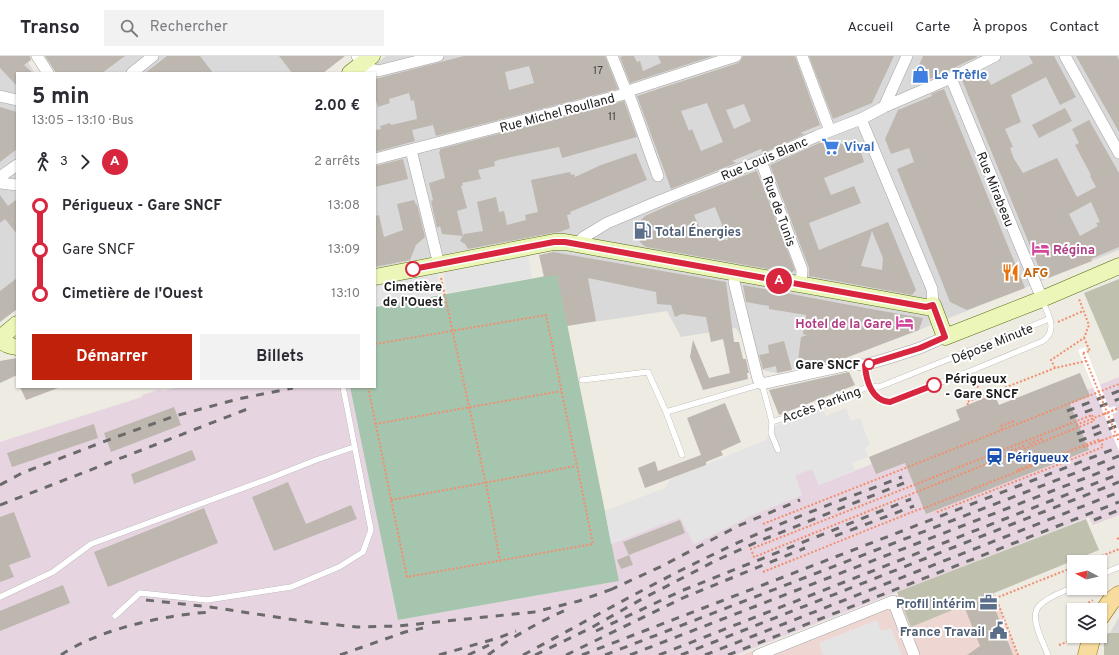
<!DOCTYPE html>
<html lang="fr">
<meta charset="utf-8">
<style>
body{margin:0;font-family:Overpass,sans-serif;background:#f2f2f3;color:#2b2b33;height:100vh;display:flex;flex-direction:column;font-size:15px;white-space:nowrap}
*{box-sizing:border-box;margin:0}
p{font-size:13px;color:#7c7c81}
.icon{flex:none;width:22px;height:22px;fill:none;stroke:currentColor;stroke-width:2;stroke-linecap:round;stroke-linejoin:round}
.map{position:relative;flex:1;overflow:hidden}
.sheet{position:absolute;left:16px;top:16px;width:360px;height:316px;display:flex;flex-direction:column;background:#fff;border-radius:0px;box-shadow:0 1px 3px #0004}
.sheet>*{flex:none}
.badge{padding:0 8px;border-radius:13px;font-size:14px;line-height:26px}
.needle{width:26px;rotate:277deg}
.controls{position:absolute;left:1067px;top:499px;display:grid;gap:8px}
.controls a{display:grid;place-items:center;width:40px;height:40px;border-radius:0px;background:#fff;box-shadow:0 1px 3px #0004;font-size:20px}
.map>.badge{position:absolute;translate:-50% -50%;box-shadow:0 0 0 2px #fff}
.legs{display:flex;align-items:center;gap:6px;height:44px;padding:0 16px;font-size:13px}
.legs p{margin-inline-start:auto}
.summary{display:flex;align-items:center;justify-content:space-between;height:68px;padding:0 16px}
h1{font-size:22px;font-weight:700;line-height:30px}
.primary-button{display:flex;gap:8px;margin-top:auto;padding:8px 16px}
.primary-button a{flex:1;height:46px;border-radius:0px;background:#bf210a;color:#fff;font-size:16px;font-weight:700;line-height:46px;text-align:center}
.primary-button a+a{background:#f2f2f3;color:#2b2b33}
ul{padding:0 16px;list-style:none}
li{display:flex;align-items:center;gap:14px;height:44px;font-size:15px}
li i{display:grid;place-items:center;width:6px;height:100%;margin:0 5px;background:currentColor}
li i::after{content:'';width:10px;height:10px;margin:-5px;border:3px solid;border-radius:50%;background:#fff}
li p{margin-inline-start:auto}
li:first-child i{background:linear-gradient(#0000 50%,currentColor 0)}
li:last-child i{background:linear-gradient(currentColor 50%,#0000 0)}
header{display:flex;align-items:center;gap:24px;box-sizing:border-box;height:56px;padding:0 20px;background:#fff;border-bottom:1px solid #e1e1e2}
header strong{font-size:19px}
nav{display:flex;gap:22px;margin-inline-start:auto;font-size:14px}
.search{width:280px;height:36px;background:#f2f2f3;display:flex;align-items:center;gap:10px;box-sizing:border-box;padding:0 14px;border-radius:0px;color:#7c7c81;font-size:15px}
.map>svg:first-child{display:block}
</style>
<header>
<strong>Transo</strong>
<div class="search"><svg class="icon" aria-label="search" viewBox="0 0 24 24"><circle cx="10" cy="10" r="6"/><path d="M15 15l6 6"/></svg>Rechercher</div>
<nav><a>Accueil</a><a>Carte</a><a>À propos</a><a>Contact</a></nav>
</header>
<div class="map">
<svg width="1119" height="599" viewBox="0 0 1119 599">
<rect width="100%" height="100%" fill="#edebe2"/>
<!-- residential -->
<path fill="#dad9d9" d="M0,0H24L35,17H17V253L0,266Z
M45,0H344L323,17H56Z
M386,0H1119V194L919,274L814,308L777,317L762,314L736,272L681,281L667,255L567,270L552,196L543,179L375,212V17H364Z
M1119,561V599H1111L1110,577Z"/>
<!-- commercial -->
<path fill="#eed7d2" d="M983,506L1017,599H742Z"/>
<!-- industrial -->
<path fill="#e6d5e0" d="M1080,317L1087,334L1119,321V459L1093,469L1089,461L736,599H0V386L142,341V339L161,333L162,335L180,331H350L398,564L619,525L611,488L680,461L694,488L750,460L802,439L794,419L812,413L819,429L872,408L869,401L960,365L956,354L994,338L999,349Z"/>
<!-- construction -->
<path fill="#bfc1ae" d="M1119,223V302L1113,305L1084,237Z
M1086,463L1099,494L911,571L897,536Z
M1108,577H1119V599H1104V585Z"/>
<!-- cemetery -->
<path fill="#a5c5ae" d="M557,218L619,525L398,564L350,331H375V251Z"/>
<!-- parking -->
<path fill="#e4e4e4" d="M528,199L532,222L447,237L443,214Z
M437,217L441,238L375,250V229Z
M822,352L826,360L846,352L851,365L860,362L870,389L865,392L868,401L852,407L855,414L819,429L812,413L795,419L802,439L750,460L694,488L680,461L611,488L605,455L665,432L671,423L766,384L776,370Z
M877,564L881,575L891,572L902,599H823L819,587Z"/>
<!-- pier -->
<path fill="#fff" d="M1085,291L1109,352L1115,350L1117,356L1112,358L1119,375V395L1078,294Z"/>
<!-- building -->
<path fill="#bdb7af" fill-rule="evenodd" d="M0,0H30L31,4L24,9L33,17H17V30L0,12Z
M45,0H125L102,17H56Z
M167,0H200L213,17H145Z
M279,0H345L323,17H292Z
M464,0H605L618,33L436,80L433,69L412,74L415,85L375,96V74L381,73L380,70L390,67L391,69L417,63L414,44L411,45L409,37L389,43L390,47L378,51L375,41V23ZM529,10L534,27L509,34L505,16Z
M623,0H634L637,6L640,5L643,15L661,7L658,0H713L630,27L620,1Z
M743,0H795L820,69L800,77L805,78L763,97L761,93L732,105L736,107L671,133L637,40L738,7L741,4ZM707,47L723,86L701,95L692,73L689,75L681,55ZM744,48L751,65L734,73L726,54Z
M809,0H894L872,47L833,63Z
M923,0H977V1L921,27L914,20Z
M1029,0H1054L1076,41L1060,49L1046,21L1011,39L1021,66L1005,73L1013,91L1010,92L1014,103L1023,117L1057,102L1077,141L1096,131L1090,120L1091,119L1075,89L1079,87L1072,73L1089,64L1119,117V191L1091,203L1092,205L1048,222H1044L1042,219L962,24L983,14L991,29L1033,7ZM1091,146L1100,166L1096,167L1098,170L1080,180L1069,158Z
M1076,0H1117L1119,4V76Z
M944,33L1025,232L967,254L950,246L897,113L914,106L909,92L891,98L885,83L898,54L932,40L931,38Z
M624,45L637,81L562,102L559,91L498,104L494,106L495,110L478,114L481,123L462,127L463,129L461,130L467,152L457,155L463,180L442,178L440,170L437,172L431,145L433,144L429,127L445,122L439,96L440,95V93Z
M0,51L17,56V93L0,106Z
M1065,52L1072,65L1039,82L1032,69Z
M826,84L860,93L864,106L824,122L831,139L854,130L861,147L809,167L819,194L888,166L916,234L912,239L809,220V212L770,109ZM872,175L883,202L882,214L861,210Z
M636,97L647,124L570,156L571,158L567,159L570,172L560,176L552,177L468,193L465,188L460,185L464,178L483,175L477,146L496,141L499,156L504,155L507,169L526,164L525,159L538,156L531,124L570,116L571,119L574,118L575,121L601,109Z
M403,103L408,123L375,131V110Z
M756,115H757L795,214L791,217L646,191L641,187L638,182L636,175L637,170L640,165L645,160L676,146ZM715,151L717,156L728,184L703,180L694,159Z
M0,139L8,150L17,143V178L5,163L0,167Z
M414,144L416,149L417,148L425,181L416,189L410,204L375,211V160L379,159L384,181L403,174L397,148Z
M553,196L726,226L734,286H739L743,303H746L749,317H747L748,323L703,334L690,301L693,284L709,322L730,317L723,283L711,286L706,261L682,258L675,261L671,249L657,248L656,236L588,222L596,265L567,270L557,219L544,221L539,199Z
M17,222V253L0,266V235Z
M743,229L871,253L923,262L919,274L843,303L797,313L801,281L807,279L803,278L806,259L769,253V250L746,246Z
M784,285L792,314L777,317L776,310L763,313L759,299L769,297L768,289Z
M17,302V319L0,327V305Z
M849,316L855,329L779,359L769,334Z
M1080,317L1090,340L1070,348L1089,394L926,458L905,407L876,418L869,401L960,364L956,354L994,338L999,349Z
M20,331H58V332L26,344Z
M725,347L741,386L721,395L723,399L706,406V409L645,432L638,412L655,405L658,415L701,399L687,362Z
M174,351L181,369L111,396L104,377Z
M94,368L98,382L12,411L7,397Z
M192,394L196,404L134,428L131,418Z
M288,426L306,468L351,449L357,463L274,495L252,441Z
M204,452L218,487L108,531L94,496Z
M14,456L31,501L9,509L14,521L0,526V461Z
M680,464L685,477L629,499L623,486Z
M629,499L633,509L621,513L617,504Z
M63,529L70,547L0,575V555Z
M990,540L1013,599H967L980,590L964,550Z"/>
<g fill="none" stroke-linecap="round" stroke-linejoin="round">
<defs>
<path id="lane" d="M865,309C866,325 872,345 890,346L973,314L1043,285C1059,273 1047,258 1042,243
M582,324L648,316L666,356L682,399
M870,330L879,331L1049,263
M666,356L762,328L772,366L771,377L778,394
M772,366L824,349L870,330
M1100,519L1119,511
M0,541L53,516L91,488L268,423L316,404L354,391
M115,560L140,537L207,544L291,531L339,511L363,496L371,474L343,331
M1048,599C1043,586 1028,560 1040,549C1049,540 1063,536 1074,531"/>
<path id="street" d="M37,0L48,17
M357,0L368,12L378,15L438,0
M612,0L624,30L631,44L658,120
M802,0L830,75
M1065,0L1119,97
M132,17L153,0
M951,22L1042,243
M0,40L17,44
M884,51L907,0
M861,63L932,233L933,249
M411,94L439,209
M375,103L621,39L634,33L736,0
M761,105L802,214L801,229
M0,121L17,109
M0,127L17,129
M579,188L580,185L584,181L607,167L659,145L761,105L817,80L861,63L884,51L951,22L995,0
M735,217L734,226L758,323L762,328L853,308L865,309L889,302L920,292L945,281
M758,599L893,545L914,599"/>
<path id="secondary" d="M350,17L372,0
M375,221L554,186H565L926,251L933,249L945,281L1042,243L1119,210
M0,282L17,268
M0,283C5,289 10,290 17,291"/>
<path id="primary" d="M1100,561L1111,545L1119,539
M1087,599L1092,580"/>
</defs>
<!-- lane casing -->
<use href="#lane" stroke="#a3a3a3" stroke-width="6"/>
<!-- street casing -->
<use href="#street" stroke="#a3a3a3" stroke-width="12"/>
<!-- secondary casing -->
<use href="#secondary" stroke="#556d0a" stroke-width="17"/>
<!-- primary casing -->
<use href="#primary" stroke="#8d7207" stroke-width="19"/>
<!-- path -->
<path stroke="#f38d6e" stroke-width="2" stroke-dasharray="2 2" stroke-linecap="butt" d="M441,222L487,433L500,505
M1058,266L1083,255
M1083,297L1090,295L1084,282
M1055,312L1051,304L1084,282L1089,269L1079,243
M976,326L981,340L1004,332
M368,331L407,521L593,488L546,259L375,288
M1008,342L1004,332L1055,312L1086,305
M968,349L967,346L981,340L983,343
M1104,358L1119,352
M1092,359L1094,365L754,501L751,493Z
M375,368L561,335
M1076,369L1104,358
M1002,374L1001,370L1014,365
M1029,388L1043,382
M1084,390V391L1119,378
M1011,395L1024,390
M1037,408L1052,402
M1019,415L1032,410
M391,444L576,410
M763,468L1119,328
M1117,483L1119,482
M1101,501L1103,508
M1087,506L1119,493
M763,516L917,454L927,451L1019,415L1018,414L1052,400V402L1100,383L1103,391L935,457
M1085,554L1088,547L1093,544
M1059,589L1072,584L1074,580
M1018,599L996,542L1074,511"/>
<!-- lane -->
<use href="#lane" stroke="#fff" stroke-width="5.5"/>
<!-- street -->
<use href="#street" stroke="#fff" stroke-width="11"/>
<!-- secondary -->
<use href="#secondary" stroke="#ebf6b8" stroke-width="16"/>
<!-- primary -->
<use href="#primary" stroke="#f7dc9e" stroke-width="18"/>
<!-- rail -->
<path stroke="#6a6a6a" stroke-width="3" stroke-dasharray="8 8" stroke-linecap="butt" d="M1067,355L1119,335
M1070,362L1119,343
M1077,378L1119,362
M1079,385L1119,369
M0,429L22,417L116,381L175,360L238,343L293,332
M0,449L250,352
M1094,464L1119,454
M835,480L914,450
M610,534L662,510L738,470L800,444
M146,544L210,551L309,566L357,571L398,570L534,556L579,545L615,532
M596,575L681,535L911,443
M61,599C99,573 168,558 213,556
M340,599L405,576L423,572
M439,599L498,582L516,575
M468,599L489,589
M488,599C513,580 541,565 570,552
M523,599C587,565 649,529 714,498C775,468 839,445 902,421
M535,599L589,573L642,543L715,505L757,486L904,427
M566,599L685,541L805,492
M582,599L1119,391
M605,599L1119,400
M630,599L1119,409
M659,599L1119,418
M681,599L1119,426
M705,599L1119,436
M728,599L1119,446"/>
<!-- path-bridge -->
<path stroke="#f38d6e" stroke-width="2" stroke-dasharray="2 2" stroke-linecap="butt" d="M1083,297L1119,386
M1104,358L1119,352"/>
</g>
<g fill="none" stroke-linecap="round" stroke-linejoin="round">
<defs>
<path id="line-1" d="M413,213L554,186H565L926,251L933,249L945,281L920,292L865,309C866,325 872,345 890,346L934,329"/>
</defs>
<!-- line-1 casing -->
<use href="#line-1" stroke="#fff" stroke-width="9"/>
<!-- line-1 -->
<use href="#line-1" stroke="#d7263d" stroke-width="6"/>
</g>
<!-- icons -->
<defs>
<symbol id="shop-bare" viewBox="-9 -9 18 18"><path d="M-5-2.5h2.3a2.7 3.5 0 0 1 5.4 0H5L5.5 6h-11ZM-1.5-2.5h3a1.5 2.3 0 0 0-3 0Z" fill="#3f7fe0" stroke="#fff" stroke-width="2.5" paint-order="stroke"/></symbol>
<symbol id="supermarket-bare" viewBox="-9 -9 18 18"><path d="M-6-5.5h2.5l.6 2H6L4.5 2H-2.5L-4.4-4H-6ZM-1.5 3.2a1.3 1.3 0 1 0 .1 0ZM3 3.2a1.3 1.3 0 1 0 .1 0Z" fill="#3f7fe0" stroke="#fff" stroke-width="2.5" paint-order="stroke"/></symbol>
<symbol id="fuel-bare" viewBox="-9 -9 18 18"><path d="M-5.5-6h7V0h2V4h1.3V-2.5L3-4.5l.8-.8L6-3V5H2.5V1h-1V6h-7ZM-4.2-4.7v3.2H.2V-4.7Z" fill="#5c6f8a" stroke="#fff" stroke-width="2.5" paint-order="stroke"/></symbol>
<symbol id="hotel-bare" viewBox="-9 -9 18 18"><path d="M-6-4.5h1.5V1H6V5H4.5V3h-9V5H-6ZM-4 0a1.8 1.8 0 1 1 3.6 0ZM.5 0V-2.5h3Q6-2.5 6 0Z" fill="#d1479c" stroke="#fff" stroke-width="2.5" paint-order="stroke"/></symbol>
<symbol id="restaurant-bare" viewBox="-9 -9 18 18"><path d="M-5-6h1v4h1v-4h1v4h1v-4h1v5L-1.5 .5V6h-2V.5L-5-1ZM5-6V6H3V1.5H1.5Q1.5-4 5-6Z" fill="#e8710a" stroke="#fff" stroke-width="2.5" paint-order="stroke"/></symbol>
<symbol id="station-bare" viewBox="-9 -9 18 18"><path d="M-3-6H3Q5-6 5-4V2Q5 4 3 4L4.5 6H3L1.5 4h-3L-3 6H-4.5L-3 4Q-5 4-5 2V-4Q-5-6-3-6ZM-3.5-4v3h7v-3ZM-3.5 1v1.5H-2V1ZM2 1v1.5H3.5V1Z" fill="#1a4fb4" stroke="#fff" stroke-width="2.5" paint-order="stroke"/></symbol>
<symbol id="office-bare" viewBox="-9 -9 18 18"><path d="M-6-3h4V-5.5h4V-3h4V5H-6ZM-1-4.5V-3h2v-1.5ZM-6 0V1H6V0Z" fill="#5c6f8a" stroke="#fff" stroke-width="2.5" paint-order="stroke"/></symbol>
<symbol id="civic-bare" viewBox="-9 -9 18 18"><path d="M-.6-6.5H3V-4.5H.6V-3L4-1V1h2V6H-6V1h2V-1L-.6-3ZM-1.2 2.5V6h2.4V2.5Z" fill="#5c6f8a" stroke="#fff" stroke-width="2.5" paint-order="stroke"/></symbol>
</defs>
<g fill-rule="evenodd">
<use href="#shop-bare" x="908" y="6" width="25" height="25"/>
<use href="#supermarket-bare" x="818" y="78" width="25" height="25"/>
<use href="#fuel-bare" x="630" y="162" width="25" height="25"/>
<use href="#hotel-bare" x="1028" y="180" width="25" height="25"/>
<use href="#restaurant-bare" x="998" y="204" width="25" height="25"/>
<use href="#hotel-bare" x="892" y="254" width="25" height="25"/>
<use href="#station-bare" x="982" y="388" width="25" height="25"/>
<use href="#office-bare" x="976" y="534" width="25" height="25"/>
<use href="#civic-bare" x="986" y="562" width="25" height="25"/>
</g>
<!-- markers -->
<g fill="#fff" stroke="#d7263d" stroke-width="2">
<circle cx="413" cy="213" r="7"/>
<circle cx="869" cy="308" r="5"/>
<circle cx="934" cy="329" r="7"/>
</g>
<g text-anchor="middle" stroke-width="4" stroke-linejoin="round" paint-order="stroke">
<!-- number labels -->
<g font-size="11" fill="#444341">
<text x="598" y="18">17</text>
<text x="612" y="64">11</text>
</g>
<!-- shop labels -->
<g font-size="13" font-weight="bold" fill="#366cbe" stroke="#fff" text-anchor="start">
<text x="934" y="23">Le Trèfle</text>
<text x="844" y="95">Vival</text>
</g>
<!-- street labels -->
<g font-size="13" fill="#1c1c1c" stroke="#fff">
<text transform="translate(557 56) rotate(-15)" y="5">Rue Michel Roulland</text>
<text transform="translate(764 102) rotate(-23)" y="5">Rue Louis Blanc</text>
<text transform="translate(996 133) rotate(68)" y="5">Rue Mirabeau</text>
<text transform="translate(780 155) rotate(70)" y="5">Rue de Tunis</text>
<text transform="translate(992 287) rotate(-22)" y="5">Dépose Minute</text>
<text transform="translate(821 348) rotate(-20)" y="5">Accès Parking</text>
</g>
<!-- service labels -->
<g font-size="13" font-weight="bold" fill="#4e5e75" stroke="#fff" text-anchor="end">
<text x="655" y="180" text-anchor="start">Total Énergies</text>
<text x="976" y="552">Profil intérim</text>
<text x="985" y="580">France Travail</text>
</g>
<!-- hotel labels -->
<g font-size="13" font-weight="bold" fill="#b23c85" stroke="#fff" text-anchor="start">
<text x="1053" y="198">Régina</text>
<text x="892" y="272" text-anchor="end">Hotel de la Gare</text>
</g>
<!-- food labels -->
<g font-size="13" font-weight="bold" fill="#c56008" stroke="#fff" text-anchor="start">
<text x="1023" y="221">AFG</text>
</g>
<!-- stop labels -->
<g font-size="13" font-weight="bold" fill="#1c1c1c" stroke="#fff">
<text x="413" y="235">Cimetière<tspan x="413" dy="15">de l'Ouest</tspan></text>
<text x="860" y="313" text-anchor="end">Gare SNCF</text>
<text x="945" y="327" text-anchor="start">Périgueux<tspan x="945" dy="15">- Gare SNCF</tspan></text>
</g>
<!-- transit labels -->
<g font-size="13" font-weight="bold" fill="#164399" stroke="#fff" text-anchor="start">
<text x="1007" y="406">Périgueux</text>
</g>
</g>
</svg>
<div class="controls">
<a><svg class="needle" viewBox="-14 -14 28 28"><path d="M0-13l5 13h-10z" fill="#e53935"/><path d="M0 13l5-13h-10z" fill="#7c7c81"/></svg></a>
<a><svg class="icon" aria-label="layers" viewBox="0 0 24 24"><path d="M12 4l9 5-9 5-9-5zM3 14l9 5 9-5"/></svg></a>
</div>
<b class="badge" style="left:779px;top:225px;background:#d7263d;color:#fff">A</b>
<section class="sheet">
<div class="summary"><div><h1>5 min</h1><p>13:05 – 13:10 · Bus</p></div><b>2.00 €</b></div>
<div class="legs"><svg class="icon" aria-label="walk" viewBox="0 0 24 24"><circle cx="13" cy="4" r="2"/><path d="M13 8l-2 6 4 7M11 14l-3 7M7 12l3-4h3l4 4"/></svg>3<svg class="icon" aria-label="forward" viewBox="0 0 24 24"><path d="M9 5l7 7-7 7"/></svg><b class="badge" style="background:#d7263d;color:#fff">A</b><p>2 arrêts</p></div>
<ul>
<li><i style="color:#d7263d"></i><b>Périgueux - Gare SNCF</b><p>13:08</p></li>
<li><i style="color:#d7263d"></i><span>Gare SNCF</span><p>13:09</p></li>
<li><i style="color:#d7263d"></i><b>Cimetière de l'Ouest</b><p>13:10</p></li>
</ul>
<div class="primary-button"><a>Démarrer</a><a>Billets</a></div>
</section>
</div>
